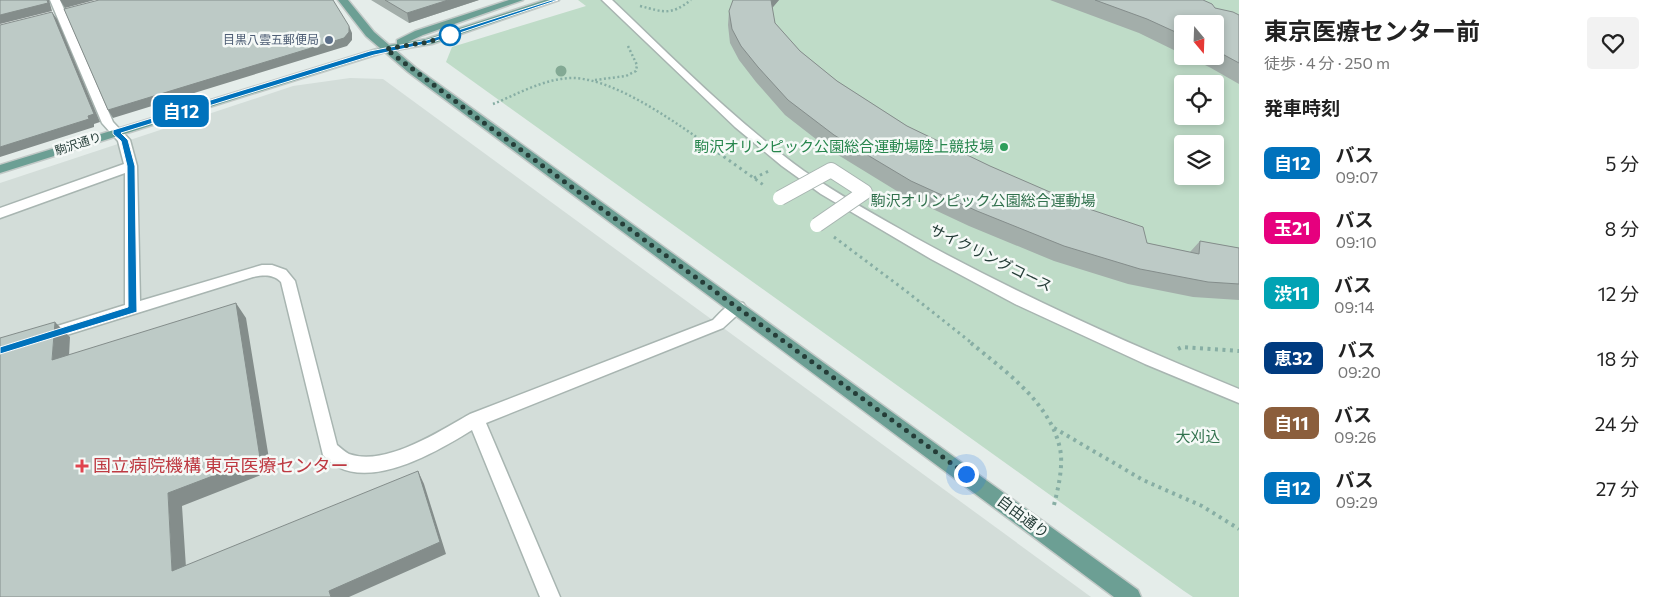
<!DOCTYPE html>
<html lang="ja">
<meta charset="utf-8">
<style>
body{margin:0;font-family:Commissioner,"Noto Sans JP",sans-serif;background:#f2f2f2;color:#222;height:100vh;display:flex;flex-direction:column;font-size:19px;white-space:nowrap}
*{box-sizing:border-box;margin:0}
p{font-size:16px;color:#767676}
.icon{flex:none;width:28px;height:28px;fill:none;stroke:currentColor;stroke-width:2;stroke-linecap:round;stroke-linejoin:round}
.map{position:relative;flex:1;overflow:hidden}
.sheet{display:flex;flex-direction:column;background:#fff;width:425px}
.sheet>*{flex:none}
.badge{padding:0 10px;border-radius:8px;font-size:18px;line-height:32px}
.needle{width:32px;rotate:161deg}
.controls{position:absolute;left:1174px;top:15px;display:grid;gap:10px}
.controls a{display:grid;place-items:center;width:50px;height:50px;border-radius:5px;background:#fff;box-shadow:0 2px 8px #0003;font-size:25px}
.you{position:absolute;width:25px;height:25px;margin:-12px;border:4px solid #fff;border-radius:50%;background:#1a73e8;box-shadow:0 0 0 8px #1a73e833}
.map>.badge{position:absolute;translate:-50% -50%;box-shadow:0 0 0 2px #fff}
h2{padding:0 25px;font-size:19px;line-height:45px}
.round{display:grid;place-items:center;flex:none;width:52px;height:52px;border-radius:5px;background:#f2f2f2}
.headline{display:flex;align-items:center;justify-content:space-between;height:85px;padding:0 25px}
h1{font-size:24px;font-weight:700;line-height:38px}
ul{padding:0;list-style:none}
li{display:flex;align-items:center;gap:15px;height:65px;padding:0 25px}
li div{flex:1}
li b{display:block;font-size:19px}
li em{font-style:normal}
li .badge{min-width:55px;font-weight:700;text-align:center}
main{display:flex;flex:1;min-height:0}
.map>svg:first-child{display:block}
</style>
<main>
<div class="map">
<svg width="1239" height="597" viewBox="0 0 1239 597">
<rect width="100%" height="100%" fill="#e5edea"/>
<!-- built -->
<path fill="#d3ddd9" d="M350,78L383,79L1091,597H0V183L293,86Z"/>
<!-- green -->
<path fill="#bfdcc8" fill-rule="evenodd" d="M578,0H1239V597H1193L1184,591L446,62L452,47L586,6ZM1182,24H1215V56H1182ZM1182,84H1215V116H1182ZM1182,144H1215V176H1182Z"/>
<g fill="none" stroke-linecap="round" stroke-linejoin="round">
<defs>
<path id="minor" d="M50,0H60L113,122L130,140L137,166L140,301L262,265H272L286,270L295,281L337,445C341,448 345,452 349,454C385,467 440,431 470,414L713,320C721,312 731,299 743,303L746,307L723,328L486,423L560,597H540L472,430C438,451 377,487 338,467C332,464 327,459 323,455L281,282C273,274 264,275 253,277L44,342L38,340L36,336L38,332L125,305V173L0,218V208L124,164L118,141L102,123Z
M602,0H612C674,59 735,121 804,171C839,195 877,216 914,237C1019,295 1128,344 1239,389V403L1145,364L1015,304L931,259L821,194L782,166L735,127Z"/>
<path id="major" d="M338,0H348L374,32L389,45L397,44V40L415,31L509,0H523L423,35L408,42L426,39L545,0H559L432,44L395,50L416,68L1138,590L1141,597H1114L408,72L385,52L0,173V165L380,48L366,36Z"/>
</defs>
<!-- minor casing -->
<use href="#minor" stroke="#a8b5b1" stroke-width="3"/>
<!-- major casing -->
<use href="#major" stroke="#c2c9c7" stroke-width="3"/>
<!-- path-far2 -->
<path stroke="#87aea4" stroke-width="2.5" stroke-dasharray="2 2.5" stroke-linecap="butt" d="M640,6C664,12 670,16 691,0
M595,80L626,76L636,71L637,65L627,44
M493,104C518,94 545,78 573,78C617,79 679,125 715,150"/>
<!-- path-far1 -->
<path stroke="#87aea4" stroke-width="3" stroke-dasharray="2.5 4" stroke-linecap="butt" d="M713,149L765,186
M754,178L769,171
M834,237L906,291L973,344"/>
<!-- path -->
<path stroke="#87aea4" stroke-width="4" stroke-dasharray="3 4.5" stroke-linecap="butt" d="M971,343C1006,372 1055,406 1061,455C1062,472 1058,489 1054,505
M1178,349L1182,347L1239,351
M1054,428L1143,480L1202,506L1239,529"/>
<!-- minor -->
<use href="#minor" fill="#fff" fill-rule="evenodd"/>
<!-- major -->
<use href="#major" fill="#6c9f94" fill-rule="evenodd"/>
<defs>
<path id="minor-bridge" d="M780,198L831,170L865,192L817,225"/>
</defs>
<!-- minor-bridge casing -->
<use href="#minor-bridge" stroke="#a8b5b1" stroke-width="16" stroke-linecap="butt"/>
<!-- minor-bridge -->
<use href="#minor-bridge" stroke="#fff" stroke-width="14"/>
</g>
<!-- trees -->
<circle fill="#83a994" cx="561" cy="71" r="5.5"/>
<!-- wall -->
<path fill="#a3aeaa" d="M371,0H479L409,23Z
M733,0H779L772,8L775,23L800,51L837,81L907,126L1147,243L1190,252L1200,241L1239,248V300L1193,297L1128,284L1054,261L969,226L905,196L830,150L785,115L756,82L739,60L730,43L728,25L729,11Z
M1050,0H1203L1215,8L1239,15V84L1211,68L1187,56H1215V24H1182V54L1139,33Z"/>
<!-- shaded-wall -->
<path fill="#848d8b" d="M47,0H49L52,11L0,24V15Z
M60,0H95L65,8Z
M448,0H479L409,23L407,13Z
M770,0H779L768,13Z
M52,12L57,19L100,122L94,124V127L0,157V147L88,116Z
M349,26L352,33V40L347,46L113,118L108,110Z
M236,303L246,318L271,471L182,506L187,583L172,571L168,493Z
M55,322L70,337L68,375L52,360Z
M418,471L424,484L446,554L349,597H331L329,591Z"/>
<!-- building -->
<path fill="#bdcac6" stroke="#848d8b" d="M0,0H47L48,3L0,15Z
M99,0H333L349,26V32L344,38L108,110L64,9Z
M385,0H448L407,13Z
M733,0H771L775,23L800,51L837,81L907,126L990,166L1089,209L1143,227L1147,243L1199,254L1200,241L1239,248V284L1208,282L1140,269L1064,246L977,211L911,181L834,135L788,100L758,67L741,46L732,29L729,11Z
M1095,0H1203L1212,4L1215,8L1233,12L1239,15V63L1215,50V24H1182V35L1147,19Z
M52,12L94,114L88,116L89,119L0,147V25Z
M236,303L260,458L168,493L172,571L418,471L440,542L329,591L331,597H0V338L55,322L52,360Z"/>
<!-- line -->
<path fill="#0072bc" stroke="#fff" d="M552,0H558L430,43L374,55L121,133L128,140L135,166L137,312L0,354V347L128,307L127,166L121,141L113,134V130L370,51L427,40Z"/>
<g fill="none" stroke-linecap="round" stroke-linejoin="round">
<!-- walk -->
<path stroke="#253d38" stroke-width="5" stroke-dasharray="0 9" d="M450,35L428,42L386,49L488,126L966,474"/>
</g>
<!-- markers -->
<circle fill="#fff" stroke="#0072bc" stroke-width="2.5" cx="450" cy="35" r="10"/>
<circle fill="#5c6f8a" stroke="#f5f9f7" stroke-width="2" cx="329" cy="40" r="5"/>
<circle fill="#2e9e5b" stroke="#f5f9f7" stroke-width="2" cx="1004" cy="147" r="5"/>
<path fill="#e0444e" stroke="#f5f9f7" stroke-width="2" d="M79.5 458.5h5v5h5v5h-5v5h-5v-5h-5v-5h5z"/>
<g text-anchor="middle" stroke-width="5" stroke-linejoin="round" paint-order="stroke">
<!-- far-service labels -->
<g font-size="12" fill="#4e5e75" stroke="#f5f9f7" text-anchor="end">
<text x="319" y="44">目黒八雲五郵便局</text>
</g>
<!-- far-street labels -->
<g font-size="12" fill="#253d38" stroke="#f5f9f7">
<text transform="translate(78 144) rotate(-18)" y="4">駒沢通り</text>
</g>
<!-- leisure labels -->
<g font-size="15" fill="#27864d" stroke="#f5f9f7" text-anchor="end">
<text x="994" y="152">駒沢オリンピック公園総合運動場陸上競技場</text>
</g>
<!-- park labels -->
<g font-size="15" fill="#32724e" stroke="#f5f9f7">
<text x="983" y="206">駒沢オリンピック公園総合運動場</text>
<text x="1198" y="442">大刈込</text>
</g>
<!-- street labels -->
<g font-size="15" fill="#253d38" stroke="#f5f9f7">
<text transform="translate(991 258) rotate(26)" y="5">サイクリングコース</text>
<text transform="translate(1023 517) rotate(37)" y="5">自由通り</text>
</g>
<!-- near-health labels -->
<g font-size="18" fill="#be3a42" stroke="#f5f9f7" text-anchor="start">
<text x="93" y="472">国立病院機構 東京医療センター</text>
</g>
</g>
</svg>
<div class="controls">
<a><svg class="needle" viewBox="-14 -14 28 28"><path d="M0-13l5 13h-10z" fill="#e53935"/><path d="M0 13l5-13h-10z" fill="#767676"/></svg></a>
<a><svg class="icon" aria-label="locate" viewBox="0 0 24 24"><circle cx="12" cy="12" r="6"/><path d="M12 2v4M12 18v4M2 12h4M18 12h4"/></svg></a>
<a><svg class="icon" aria-label="layers" viewBox="0 0 24 24"><path d="M12 4l9 5-9 5-9-5zM3 14l9 5 9-5"/></svg></a>
</div>
<div class="you" style="left:966px;top:474px"></div>
<b class="badge" style="left:181px;top:111px;background:#0072bc;color:#fff">自12</b>
</div>
<section class="sheet">
<div class="headline"><div><h1>東京医療センター前</h1><p>徒歩 · 4 分 · 250 m</p></div><a class="round"><svg class="icon" aria-label="heart" viewBox="0 0 24 24"><path d="M12 20l-8-8c-3-5 5-10 8-4 3-6 11-1 8 4z"/></svg></a></div>
<h2>発車時刻</h2>
<ul>
<li><span class="badge" style="background:#0072bc;color:#fff">自12</span><div><b>バス</b><p>09:07</p></div><em>5 分</em></li>
<li><span class="badge" style="background:#e6007e;color:#fff">玉21</span><div><b>バス</b><p>09:10</p></div><em>8 分</em></li>
<li><span class="badge" style="background:#00a3b4;color:#fff">渋11</span><div><b>バス</b><p>09:14</p></div><em>12 分</em></li>
<li><span class="badge" style="background:#003b80;color:#fff">恵32</span><div><b>バス</b><p>09:20</p></div><em>18 分</em></li>
<li><span class="badge" style="background:#8b5e3c;color:#fff">自11</span><div><b>バス</b><p>09:26</p></div><em>24 分</em></li>
<li><span class="badge" style="background:#0072bc;color:#fff">自12</span><div><b>バス</b><p>09:29</p></div><em>27 分</em></li>
</ul>
</section>
</main>
